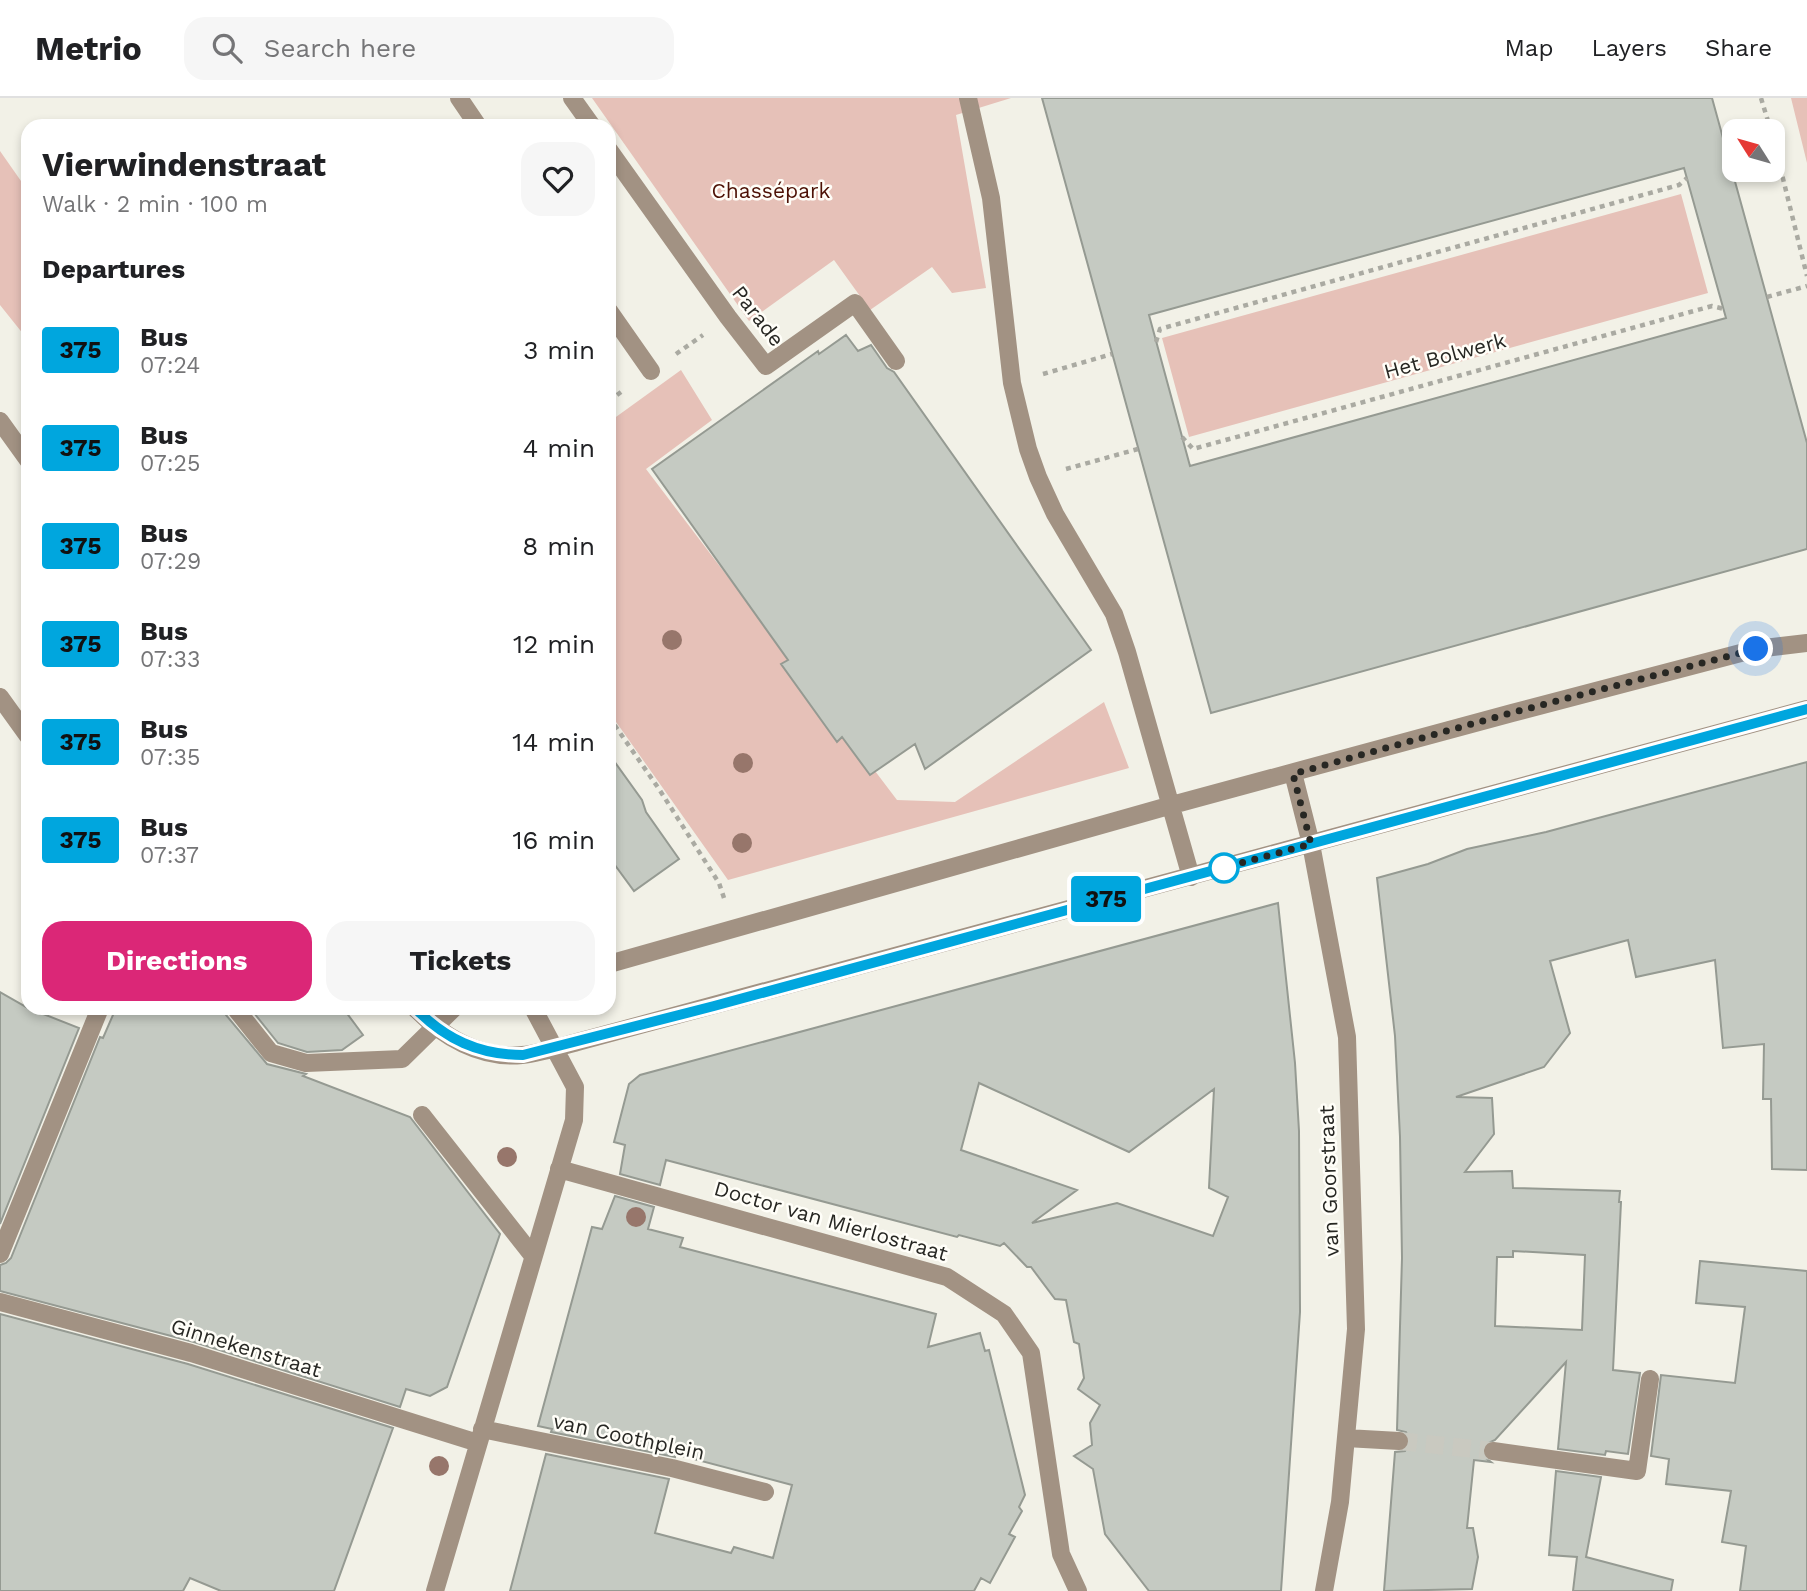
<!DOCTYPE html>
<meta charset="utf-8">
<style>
body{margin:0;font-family:"Work Sans",sans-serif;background:#f6f6f6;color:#202124;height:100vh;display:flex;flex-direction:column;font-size:26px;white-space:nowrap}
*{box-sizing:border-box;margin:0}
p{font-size:23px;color:#757577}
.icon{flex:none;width:38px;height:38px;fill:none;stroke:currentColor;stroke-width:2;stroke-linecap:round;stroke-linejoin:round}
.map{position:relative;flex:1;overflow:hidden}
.drawer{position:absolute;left:21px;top:21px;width:595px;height:896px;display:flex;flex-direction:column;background:#fff;border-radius:21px;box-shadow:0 4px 10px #0003}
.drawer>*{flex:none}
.badge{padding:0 14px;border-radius:5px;font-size:24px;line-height:46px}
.needle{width:46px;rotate:307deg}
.controls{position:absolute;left:1722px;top:21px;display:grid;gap:14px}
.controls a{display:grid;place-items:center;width:63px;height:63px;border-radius:14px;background:#fff;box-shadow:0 4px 10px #0003;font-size:35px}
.you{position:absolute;width:35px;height:35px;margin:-18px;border:5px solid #fff;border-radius:50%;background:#1a73e8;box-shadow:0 0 0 10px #1a73e833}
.map>.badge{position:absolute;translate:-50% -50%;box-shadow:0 0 0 4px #fff}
h2{padding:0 21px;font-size:26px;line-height:63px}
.round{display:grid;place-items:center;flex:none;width:74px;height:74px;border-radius:21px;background:#f6f6f6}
.summary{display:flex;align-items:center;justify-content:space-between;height:119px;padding:0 21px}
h1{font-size:33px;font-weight:700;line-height:52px}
.action{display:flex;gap:14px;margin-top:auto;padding:14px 21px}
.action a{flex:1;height:80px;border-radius:21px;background:#db2777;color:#fff;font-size:28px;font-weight:700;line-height:80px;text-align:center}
.action a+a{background:#f6f6f6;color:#202124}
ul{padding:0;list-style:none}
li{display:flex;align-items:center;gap:21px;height:98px;padding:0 21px}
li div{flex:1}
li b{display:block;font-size:26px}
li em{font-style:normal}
li .badge{min-width:77px;font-weight:700;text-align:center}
header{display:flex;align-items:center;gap:42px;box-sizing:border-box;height:98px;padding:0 35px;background:#fff;border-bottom:2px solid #e0e0e0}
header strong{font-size:33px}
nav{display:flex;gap:38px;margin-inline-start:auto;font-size:24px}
.search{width:490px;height:63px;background:#f6f6f6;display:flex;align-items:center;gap:18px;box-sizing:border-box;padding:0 24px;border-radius:21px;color:#757577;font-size:26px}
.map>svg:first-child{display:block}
</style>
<header>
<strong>Metrio</strong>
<div class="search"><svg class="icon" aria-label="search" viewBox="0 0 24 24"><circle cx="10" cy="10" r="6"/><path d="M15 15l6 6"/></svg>Search here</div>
<nav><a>Map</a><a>Layers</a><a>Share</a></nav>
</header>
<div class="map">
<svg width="1807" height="1493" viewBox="0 0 1807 1493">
<rect width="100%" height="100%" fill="#f2f1e7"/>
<!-- green -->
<path fill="#e6c1b8" d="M592,0H1011L956,17L986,190L952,195L932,169L870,212L834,162L749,223Z
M1791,0H1807V65Z
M0,53L28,93V242L0,207Z
M1681,96L1708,195L1189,339L1162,240Z
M681,272L712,322L646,371L897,702L955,704L1104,604L1129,670L728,782L609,614V324Z"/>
<!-- building -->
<path fill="#c5cac2" stroke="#959a92" stroke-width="2" fill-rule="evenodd" d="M1042,0H1712L1807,345V451L1211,615ZM1684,70L1726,220L1190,368L1149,217Z
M846,237L858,253L871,247L887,270L894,274L1091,552L925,671L915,646L870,677L842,639L837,644L781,566L788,562L652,371L818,253L819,256Z
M609,656L642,702L646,714L679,761L634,793L609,759Z
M1807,664V1072L1772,1071L1771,1001H1763L1764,946L1723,950L1715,862L1636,879L1628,842L1550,863L1570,935L1544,969L1456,999L1492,1000L1494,1036L1465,1074L1512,1073L1513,1090L1620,1093L1619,1104H1621L1613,1272L1640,1275L1628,1356L1606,1353L1605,1357L1558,1351L1566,1264L1495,1342L1484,1347L1483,1358L1491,1364L1474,1362L1467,1430H1473L1478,1459L1472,1491L1384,1493L1395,1354L1405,1353L1410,1343L1406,1334L1397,1332L1402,1160L1400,1039L1395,938L1377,780L1428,766L1467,751L1546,734ZM1513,1153L1585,1157L1582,1232L1495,1228L1497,1159H1513Z
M1278,805L1295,965L1299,1033L1300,1214L1281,1493H1149L1105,1436L1093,1371L1074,1358L1092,1347L1090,1325L1100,1307L1078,1291L1084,1280L1079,1246L1074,1244L1066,1202L1055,1201L1031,1169H1027L1004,1145L1000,1148L959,1137L957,1139L666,1062L660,1087L620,1076L625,1047L614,1044L629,986L640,977ZM979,985L1129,1054L1214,991L1209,1090L1228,1099L1213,1138L1117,1105L1032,1125L1077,1092L961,1052Z
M0,894L28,910L79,930L0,1126Z
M116,910H224L226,917L267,966L306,976L303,978L410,1019L500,1136L447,1289L430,1298L406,1291L400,1309L194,1244L0,1193V1167L6,1165L11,1160L100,939L103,940Z
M250,910H343L363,937L342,952L307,954L278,945Z
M615,1098L654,1109L648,1131L683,1140L680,1149L936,1216L928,1249L980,1235L985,1253L989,1252L1025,1397L1019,1409L1022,1413L1009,1436L1015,1439L990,1485L981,1480L974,1493H510L546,1356L669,1381L655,1435L731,1455L734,1449L773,1460L792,1387L675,1356V1359L551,1334L552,1331L538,1328L592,1129L602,1131Z
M1700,1163L1807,1173V1493H1740L1746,1448L1722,1444L1731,1393L1666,1386L1669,1361L1651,1358L1661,1277L1735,1285L1745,1209L1696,1205Z
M0,1216L188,1266L393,1330L334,1493H221L190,1480L183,1493H0Z
M1556,1373L1601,1379L1586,1459L1673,1482L1671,1493H1573L1577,1459L1549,1457Z"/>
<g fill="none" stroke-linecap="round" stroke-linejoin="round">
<!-- minor-tunnel -->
<path stroke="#c9c9c0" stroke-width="18" stroke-dasharray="18 9" stroke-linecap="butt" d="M1399,1343L1493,1353"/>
<!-- path -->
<path stroke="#aaaaa2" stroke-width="4.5" stroke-dasharray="5 5" stroke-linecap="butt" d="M1761,0L1771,33
M1773,40L1807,178
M1730,67L1734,66
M1767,199L1807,188
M1156,244L1160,231L1679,87L1687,80
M676,256L703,237
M1043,276L1112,256
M609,303L625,291
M1182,339L1193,351L1712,208L1724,211
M1066,371L1138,351
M609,619L659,691L719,785L725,803"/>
<!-- minor -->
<path stroke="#a29283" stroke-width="18" d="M459,0L478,28
M572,0L592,28
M968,0L991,100L1012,285L1028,351L1038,379L1055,416L1114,516L1127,554L1191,779
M609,52L728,219L766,268L855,205L896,263
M609,213L651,273
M0,323L28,362
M0,599L28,638
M1293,675L1311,746L1347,939L1356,1231L1340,1404L1324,1493
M609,866L1172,707L1512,615L1756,551L1807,545
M235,910L271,955L306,965L402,961L454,910
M415,910C443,939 480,961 522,957C542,955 562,948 581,943L1807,611
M422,1017L533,1158
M559,1071L947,1179L1004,1216L1031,1255L1061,1456L1078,1493
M0,1156L100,910
M0,1204L191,1255L478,1345
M482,1331L672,1370L765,1394
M1346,1340L1399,1343
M1493,1353L1637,1373L1650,1281
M435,1493L574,1022L575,989L533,910"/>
</g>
<!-- trees -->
<g fill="#97766b">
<circle cx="672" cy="542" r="10"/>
<circle cx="743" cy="665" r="10"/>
<circle cx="742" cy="745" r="10"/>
<circle cx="507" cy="1059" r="10"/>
<circle cx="636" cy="1119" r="10"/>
<circle cx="439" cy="1368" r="10"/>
</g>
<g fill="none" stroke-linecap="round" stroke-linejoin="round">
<defs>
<path id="line" d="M415,910C445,941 479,957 523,957L714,908L1807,611"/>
</defs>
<!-- line casing -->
<use href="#line" stroke="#fff" stroke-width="16"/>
<!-- line -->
<use href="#line" stroke="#00a6de" stroke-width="10"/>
<!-- walk -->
<path stroke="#272723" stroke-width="7" stroke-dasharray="0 12.6" d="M1224,770L1215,772L1311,746L1293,676L1511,615L1756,551"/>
</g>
<!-- markers -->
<circle fill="#fff" stroke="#00a6de" stroke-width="3.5" cx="1224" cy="770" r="14"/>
<g text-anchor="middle" stroke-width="5" stroke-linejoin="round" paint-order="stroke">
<!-- park labels -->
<g font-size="21" fill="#4d1105" stroke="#fffef8">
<text x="771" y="100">Chassépark</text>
</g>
<!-- street labels -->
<g font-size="21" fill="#272723" stroke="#fffef8">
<text transform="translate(758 218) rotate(52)" y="7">Parade</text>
<text transform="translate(1445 258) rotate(-15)" y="7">Het Bolwerk</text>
<text transform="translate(1329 1083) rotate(-92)" y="7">van Goorstraat</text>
<text transform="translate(831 1123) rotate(16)" y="7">Doctor van Mierlostraat</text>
<text transform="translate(246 1250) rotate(17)" y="7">Ginnekenstraat</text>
<text transform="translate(629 1339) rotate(12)" y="7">van Coothplein</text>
</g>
</g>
</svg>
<div class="controls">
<a><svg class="needle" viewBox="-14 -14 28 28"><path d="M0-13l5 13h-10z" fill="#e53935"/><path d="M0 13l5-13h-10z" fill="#757577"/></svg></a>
</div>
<div class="you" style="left:1756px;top:551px"></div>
<b class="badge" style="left:1106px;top:801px;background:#00a6de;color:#111">375</b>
<section class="drawer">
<div class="summary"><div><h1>Vierwindenstraat</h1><p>Walk · 2 min · 100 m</p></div><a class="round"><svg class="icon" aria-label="heart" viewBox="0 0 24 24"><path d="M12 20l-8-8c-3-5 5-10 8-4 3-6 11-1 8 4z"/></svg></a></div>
<h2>Departures</h2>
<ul>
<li><span class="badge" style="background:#00a6de;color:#111">375</span><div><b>Bus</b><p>07:24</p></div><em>3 min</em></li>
<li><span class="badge" style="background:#00a6de;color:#111">375</span><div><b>Bus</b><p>07:25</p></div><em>4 min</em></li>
<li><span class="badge" style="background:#00a6de;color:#111">375</span><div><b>Bus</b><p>07:29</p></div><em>8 min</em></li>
<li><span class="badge" style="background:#00a6de;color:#111">375</span><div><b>Bus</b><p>07:33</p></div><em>12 min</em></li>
<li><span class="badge" style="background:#00a6de;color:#111">375</span><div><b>Bus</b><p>07:35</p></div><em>14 min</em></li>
<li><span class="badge" style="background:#00a6de;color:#111">375</span><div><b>Bus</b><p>07:37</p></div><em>16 min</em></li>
</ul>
<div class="action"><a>Directions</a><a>Tickets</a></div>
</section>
</div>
